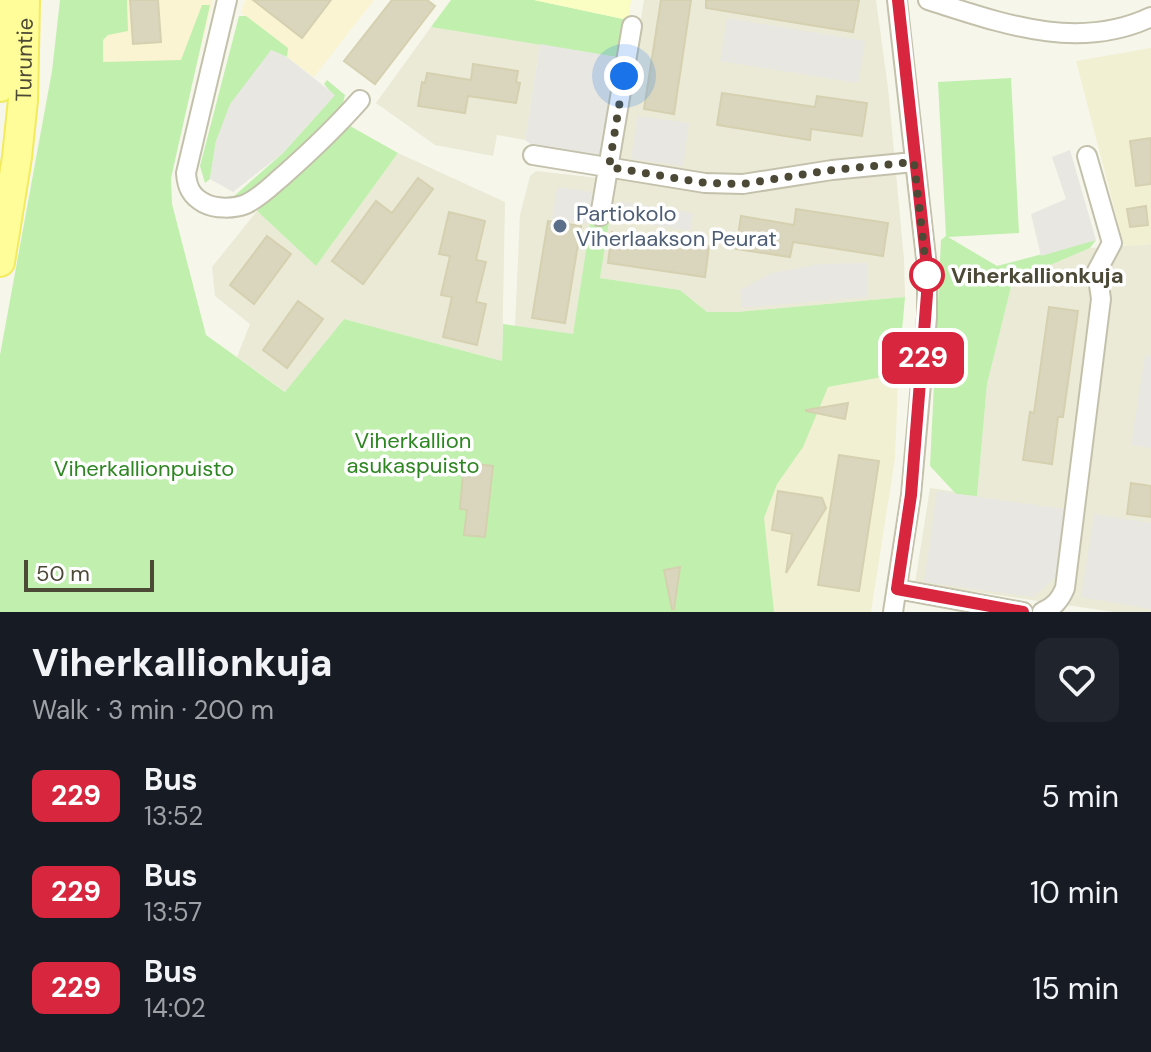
<!DOCTYPE html>
<meta charset="utf-8">
<style>
body{margin:0;font-family:"DM Sans",sans-serif;background:#20242c;color:#f1f3f6;height:100vh;display:flex;flex-direction:column;font-size:30px;white-space:nowrap}
*{box-sizing:border-box;margin:0}
p{font-size:26px;color:#9ea1a6}
.icon{flex:none;width:44px;height:44px;fill:none;stroke:currentColor;stroke-width:2;stroke-linecap:round;stroke-linejoin:round}
.map{position:relative;height:612px;overflow:hidden}
.side{display:flex;flex-direction:column;background:#171b24;flex:1}
.side>*{flex:none}
.badge{padding:0 16px;border-radius:12px;font-size:28px;line-height:52px}
.scale{position:absolute;left:24px;bottom:20px;width:130px;box-sizing:border-box;padding-left:8px;border:4px solid #4c4936;border-top:0;font-size:22px;line-height:28px;white-space:nowrap;color:#4c4936;-webkit-text-stroke:6px #fff;paint-order:stroke}
.you{position:absolute;width:40px;height:40px;margin:-20px;border:6px solid #fff;border-radius:50%;background:#1a73e8;box-shadow:0 0 0 12px #1a73e833}
.map>.badge{position:absolute;translate:-50% -50%;box-shadow:0 0 0 4px #fff}
.round{display:grid;place-items:center;flex:none;width:84px;height:84px;border-radius:16px;background:#20242c}
.head{display:flex;align-items:center;justify-content:space-between;height:136px;padding:0 32px}
h1{font-size:38px;font-weight:800;line-height:60px}
ul{padding:0;list-style:none}
li{display:flex;align-items:center;gap:24px;height:96px;padding:0 32px}
li div{flex:1}
li b{display:block;font-size:30px}
li em{font-style:normal}
li .badge{min-width:88px;font-weight:700;text-align:center}
.map>svg:first-child{display:block}
</style>
<div class="map">
<svg width="1151" height="612" viewBox="0 0 1151 612">
<rect width="100%" height="100%" fill="#f6f6ea"/>
<!-- residential -->
<path fill="#ebead7" d="M644,0H876L888,88L904,259L905,297L737,312H707L680,290L600,278Z
M431,27L540,44L525,140L497,135L493,156L435,145L376,103Z
M398,153L505,202L502,361L344,319L286,392L237,357L250,324L215,296L212,267L257,211L316,266Z
M536,171L598,178L573,335L515,326L520,215L530,176Z
M1151,244V612H1114L915,583L930,488L977,495L987,384L1011,287L1034,272L1090,248Z"/>
<!-- commercial -->
<path fill="#faf4d3" d="M102,0H213L192,83L103,76Z
M245,0H374L314,77L287,57V48L241,13Z"/>
<!-- education -->
<path fill="#f1f0d2" d="M1151,48V244L1124,246L1076,61Z
M899,356L895,458L871,612H660L732,410Z"/>
<!-- green -->
<path fill="#c1efae" d="M60,0H127L128,31L108,35L103,40V62L181,60L202,5H210L171,178L172,204L206,335L285,392L344,319L502,361L503,324L573,334L591,219L609,222L600,278L680,290L707,312H737L905,297L898,374L828,387L803,447L777,484L764,518L774,612H0V355L52,71Z
M451,0H534L628,20L622,58L431,27Z
M239,16H246L288,48L287,57L271,50L216,141L210,179L205,183L200,166Z
M1011,78L1019,233L948,237L997,266L1096,240L1090,248L1034,272L1011,287L987,384L977,496L956,494L930,466L941,240L946,236L938,82Z
M327,80L345,95L343,103C322,127 263,194 233,197L283,153L334,96L324,84Z
M350,126L398,153L316,266L257,211Z"/>
<!-- sand -->
<path fill="#fbfec2" d="M534,0H631L628,20Z"/>
<!-- parking -->
<path fill="#e8e7e1" d="M727,18L865,41L858,83L720,61Z
M540,44L622,58L606,159L538,149L525,140Z
M271,50L287,57L335,95L283,153L233,192L210,179L216,141L230,104Z
M637,116L689,123L683,166L631,159Z
M1070,150L1096,240L1041,256L1031,214L1066,199L1052,157Z
M557,187L592,192L588,224L552,219Z
M622,202L693,213L691,231L619,220Z
M867,263L868,297L742,308L740,290L772,273L821,264Z
M1145,355L1151,356V448L1131,445Z
M937,491L1064,509L1055,578L1033,597L924,582Z
M1094,514L1151,523V609L1081,597Z"/>
<!-- building -->
<path fill="#dad6bd" stroke="#d5d0b0" stroke-width="2" d="M130,0H158L161,42L133,44Z
M253,0H331L302,38Z
M392,0H427L435,6L375,84L344,61Z
M661,0H691L674,114L644,109Z
M706,0H859L853,32L706,8Z
M473,64L518,71L516,82L520,83L516,103L468,96L465,113L418,106L422,82L425,83L427,73L471,80Z
M722,93L815,107L817,96L867,103L862,136L811,129L810,140L717,125Z
M1151,138V184L1136,186L1130,141Z
M418,178L433,189L363,284L332,261L376,201L392,213Z
M1146,206L1148,225L1130,227L1127,209Z
M796,209L888,223L883,256L793,242L790,257L736,249L741,216L794,225Z
M449,212L485,221L476,260L486,262L476,302L486,304L477,345L443,337L452,297L441,295L450,256L439,254Z
M548,221L581,226L565,323L532,318Z
M612,232L709,246L705,277L608,263Z
M267,236L291,254L254,304L230,285Z
M298,301L323,319L287,368L263,350Z
M1049,307L1078,311L1063,417H1058L1052,464L1023,460L1030,412L1034,413Z
M848,403L845,419L806,411V410Z
M839,455L879,461L859,591L818,585Z
M464,463L493,466L485,537L464,535L467,510L460,509Z
M1131,483L1151,486V517L1127,514Z
M778,491L822,498L826,508L786,573L792,534L772,530Z
M680,567L674,609H672L664,570Z"/>
<g fill="none" stroke-linecap="round" stroke-linejoin="round">
<defs>
<path id="street" d="M227,0L186,173C187,187 191,196 204,203C215,209 234,209 246,204C261,197 273,184 285,174C312,150 337,126 360,100
M928,0C1001,23 1077,52 1151,17
M533,155L705,183L743,184L832,170L914,162
M600,216L632,26
M897,589L1023,612
M893,612L911,495L927,317V267L897,0
M1042,612C1054,607 1060,600 1065,588L1101,299L1097,271L1112,243L1087,156"/>
<g id="primary">
<path d="M0,87L1,0"/>
<path id="s1" d="M0,262L17,157L23,100L25,0"/>
</g>
</defs>
<!-- street casing -->
<use href="#street" stroke="#c3c1ab" stroke-width="22"/>
<!-- primary casing -->
<use href="#primary" stroke="#f2ec5c" stroke-width="32"/>
<!-- street -->
<use href="#street" stroke="#fff" stroke-width="18"/>
<!-- primary -->
<use href="#primary" stroke="#fffc9a" stroke-width="28"/>
</g>
<g fill="none" stroke-linecap="round" stroke-linejoin="round">
<defs>
<path id="line" d="M898,0L927,267V294L911,495L897,589L1023,612"/>
</defs>
<!-- line casing -->
<use href="#line" stroke="#fff" stroke-width="18"/>
<!-- line -->
<use href="#line" stroke="#d7263d" stroke-width="12"/>
<!-- walk -->
<path stroke="#4c4936" stroke-width="8" stroke-dasharray="0 14.4" d="M624,76L609,167L705,183L743,184L832,170L914,162L927,275"/>
</g>
<!-- markers -->
<circle fill="#5c6f8a" stroke="#fff" stroke-width="3" cx="560" cy="226" r="8"/>
<circle fill="#fff" stroke="#d7263d" stroke-width="4" cx="927" cy="275" r="16"/>
<g text-anchor="middle" stroke-width="7" stroke-linejoin="round" paint-order="stroke">
<!-- street labels -->
<g font-size="22" fill="#4c4936" stroke="#fff">
<text dy="8" stroke="none"><textPath href="#s1" startOffset="204">Turuntie</textPath></text>
</g>
<!-- service labels -->
<g font-size="22" fill="#4e5e75" stroke="#fff" text-anchor="start">
<text x="576" y="221">Partiokolo<tspan x="576" dy="25">Viherlaakson Peurat</tspan></text>
</g>
<!-- stop labels -->
<g font-size="22" font-weight="bold" fill="#4c4936" stroke="#fff" text-anchor="start">
<text x="951" y="283">Viherkallionkuja</text>
</g>
<!-- park labels -->
<g font-size="22" fill="#2d8621" stroke="#fff">
<text x="413" y="448">Viherkallion<tspan x="413" dy="25">asukaspuisto</tspan></text>
<text x="144" y="476">Viherkallionpuisto</text>
</g>
</g>
</svg>
<div class="scale">50 m</div>
<div class="you" style="left:624px;top:76px"></div>
<b class="badge" style="left:923px;top:358px;background:#d7263d;color:#fff">229</b>
</div>
<section class="side">
<div class="head"><div><h1>Viherkallionkuja</h1><p>Walk · 3 min · 200 m</p></div><a class="round"><svg class="icon" aria-label="heart" viewBox="0 0 24 24"><path d="M12 20l-8-8c-3-5 5-10 8-4 3-6 11-1 8 4z"/></svg></a></div>
<ul>
<li><span class="badge" style="background:#d7263d;color:#fff">229</span><div><b>Bus</b><p>13:52</p></div><em>5 min</em></li>
<li><span class="badge" style="background:#d7263d;color:#fff">229</span><div><b>Bus</b><p>13:57</p></div><em>10 min</em></li>
<li><span class="badge" style="background:#d7263d;color:#fff">229</span><div><b>Bus</b><p>14:02</p></div><em>15 min</em></li>
</ul>
</section>
